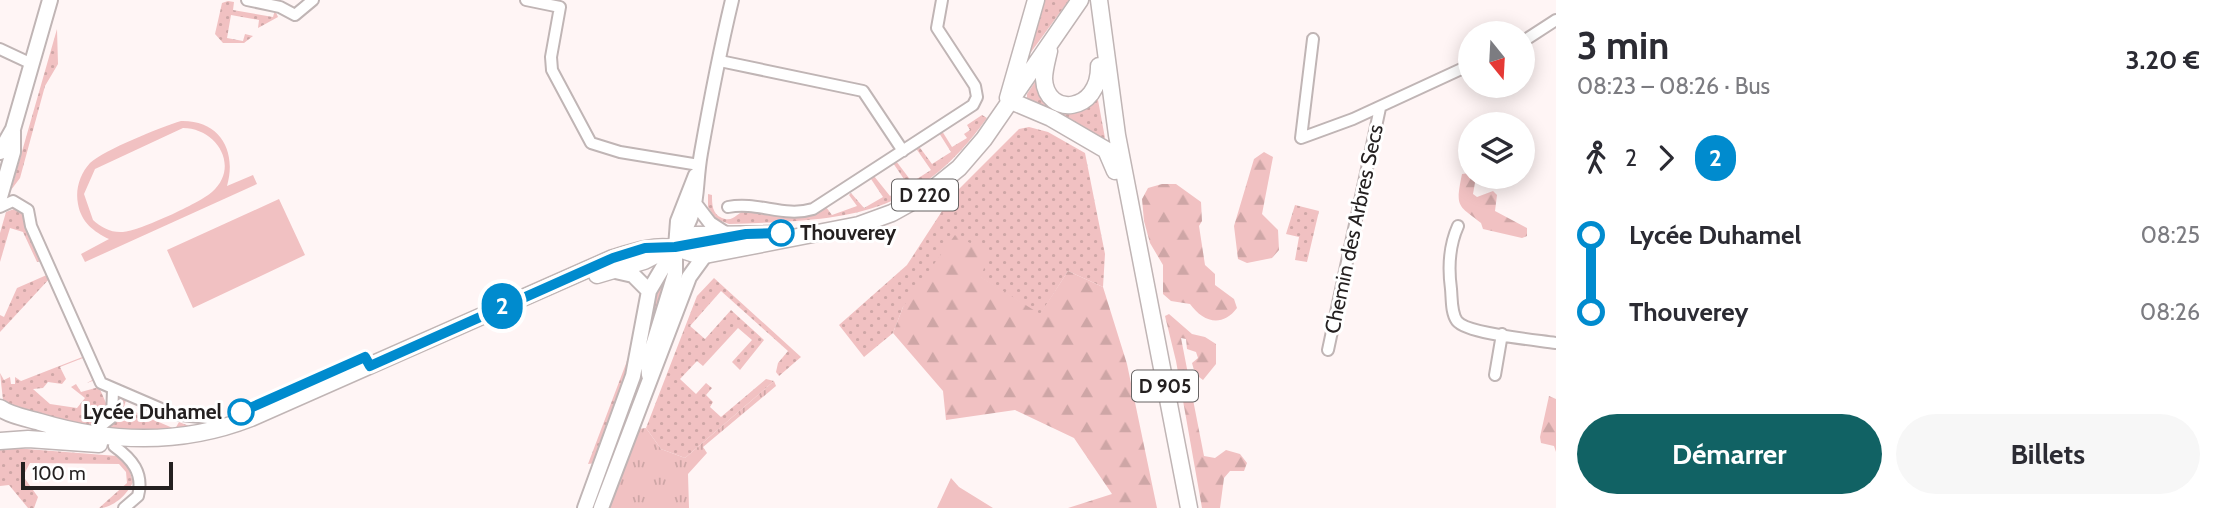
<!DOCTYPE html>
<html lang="fr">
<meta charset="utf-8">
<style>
body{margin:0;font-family:Cabin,sans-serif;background:#f7f7f7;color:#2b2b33;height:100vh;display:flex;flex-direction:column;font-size:26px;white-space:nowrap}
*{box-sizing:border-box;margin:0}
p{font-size:23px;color:#7c7c81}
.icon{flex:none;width:38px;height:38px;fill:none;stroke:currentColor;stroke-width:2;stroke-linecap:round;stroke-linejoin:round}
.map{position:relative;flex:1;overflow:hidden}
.sheet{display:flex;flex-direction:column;background:#fff;width:665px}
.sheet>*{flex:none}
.badge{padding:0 14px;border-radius:23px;font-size:24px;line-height:46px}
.needle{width:46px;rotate:162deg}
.controls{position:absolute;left:1458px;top:21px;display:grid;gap:14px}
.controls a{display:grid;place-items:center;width:77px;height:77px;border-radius:50%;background:#fff;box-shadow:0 4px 18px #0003;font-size:35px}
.scale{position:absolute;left:21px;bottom:18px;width:152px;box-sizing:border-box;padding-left:7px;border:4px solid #242020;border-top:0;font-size:19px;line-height:24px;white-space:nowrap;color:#242020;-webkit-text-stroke:5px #fff;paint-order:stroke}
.map>.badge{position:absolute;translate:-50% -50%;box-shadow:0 0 0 4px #fff}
.legs{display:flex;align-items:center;gap:10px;height:77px;padding:0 21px;font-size:23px}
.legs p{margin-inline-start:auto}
.summary{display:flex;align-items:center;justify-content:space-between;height:119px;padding:0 21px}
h1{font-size:38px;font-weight:700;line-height:52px}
.primary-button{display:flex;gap:14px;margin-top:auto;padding:14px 21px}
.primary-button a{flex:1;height:80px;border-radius:42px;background:#116264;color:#fff;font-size:28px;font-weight:700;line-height:80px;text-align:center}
.primary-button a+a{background:#f7f7f7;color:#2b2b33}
ul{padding:0 21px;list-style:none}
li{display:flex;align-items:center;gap:24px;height:77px;font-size:26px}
li i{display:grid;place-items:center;width:10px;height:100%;margin:0 9px;background:currentColor}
li i::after{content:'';width:18px;height:18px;margin:-9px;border:5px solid;border-radius:50%;background:#fff}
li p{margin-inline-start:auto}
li:first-child i{background:linear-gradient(#0000 50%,currentColor 0)}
li:last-child i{background:linear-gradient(currentColor 50%,#0000 0)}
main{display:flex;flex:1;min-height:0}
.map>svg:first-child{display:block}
</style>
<main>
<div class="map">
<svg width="1556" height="508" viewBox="0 0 1556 508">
<defs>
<pattern id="grass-dots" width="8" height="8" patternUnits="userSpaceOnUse" patternTransform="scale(1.75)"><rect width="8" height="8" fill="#f1c1c2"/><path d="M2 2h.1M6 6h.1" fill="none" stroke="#cea6a6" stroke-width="1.8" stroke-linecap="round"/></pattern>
<pattern id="forest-firs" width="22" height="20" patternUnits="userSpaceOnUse" patternTransform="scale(1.75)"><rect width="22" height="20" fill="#f1c1c2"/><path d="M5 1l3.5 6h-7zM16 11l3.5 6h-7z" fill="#cea6a6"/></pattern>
<pattern id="park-tufts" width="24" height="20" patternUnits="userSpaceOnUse" patternTransform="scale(1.75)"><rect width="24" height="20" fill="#f1c1c2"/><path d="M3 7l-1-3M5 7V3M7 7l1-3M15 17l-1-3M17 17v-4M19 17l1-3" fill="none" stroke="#cea6a6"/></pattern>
</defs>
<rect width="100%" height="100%" fill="#fff5f5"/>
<!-- grass -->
<path fill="url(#grass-dots)" d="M1041,0H1069L1026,59Z
M228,1L234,2L233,10L273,17L275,10L278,17L258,28L259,20L231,15L227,38L243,41L245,34L253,36L244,43H223L215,34L222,3Z
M57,29L58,64L45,86L20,178L11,190Z
M1037,79L1046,97L1098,100L1105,138L1102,140L1027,100V94Z
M982,115L987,118C914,220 844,220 729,224L716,219L708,207V194L712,195C712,204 712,214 722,218C734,223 737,212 746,210C776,205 788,228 826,207L832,215L857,206L849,195L851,193L864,208L883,197L871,179L874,176L890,196L908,185L893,163L896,161L912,182L931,170L915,147L918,145L932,164L951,152L939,133L942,131L952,147L967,138L964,134L970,130L967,125Z
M1029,127L1048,132L1085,153L1105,254L1103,287L1068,271L1040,315L980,277L903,307L893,333L864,357L839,325L907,265L944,208L939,204L959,189L1019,129Z
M1295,205L1319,211L1307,262L1295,260L1299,237L1286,234Z
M14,209L22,213L41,261L37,262L23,232L10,228L0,262V233L6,212Z
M49,274L51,277L0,332V315L4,317L17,288Z
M669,277L640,388L597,508H591L652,299L662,278Z
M714,278L801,357L779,376L776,372L778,363L788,351L721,291L690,326L705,339L731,310L764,340L740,370L732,362L752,340L738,328L703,366L697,361L680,379L696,394L706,383L712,388L706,395L713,402L710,407L721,417L766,379L774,381L685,458L661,449L646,428L697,296Z
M641,288L633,362L596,463L588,464L630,353Z
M85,356L95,380L87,383L94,379L83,358L60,367L66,379L62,384L48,382L43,388L33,389L50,404L77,408L85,398L71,387L76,384L81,392L99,387L109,410L103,422L90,427L12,407L3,400L0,373L4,380L10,377L11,384H15V377L21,381Z
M122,398L126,400L124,407L175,429L179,422L194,428L168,431L109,429L117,418Z
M14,448L117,456L128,465L133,482C127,495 113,508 99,508L127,483L126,472L119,464L30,463L23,476L38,497L34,508H28L9,485L0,486V449Z"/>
<!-- forest -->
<path fill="url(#forest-firs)" d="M1264,152L1273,157L1262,214L1278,230L1279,250L1272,258L1247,263L1238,259L1234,226L1254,159Z
M1470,173V177H1476L1473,194L1477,197L1493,191L1497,195L1495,211L1527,228V236L1522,238L1483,229L1481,223C1458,205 1455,208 1462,174Z
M1162,184H1176L1201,202L1202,221L1199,226L1205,265L1215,274V285L1234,299L1237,308C1222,328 1203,322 1190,304L1171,301L1163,294V265L1150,243L1144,221L1142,199L1148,188Z
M955,235L989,253L981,277L1040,314L1068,271L1103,287L1127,364L1157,508H1068L1112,494L1074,438L1015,410L946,420L943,391L893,333L903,307Z
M1169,314L1192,334L1205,337L1216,344V364L1203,380L1195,374L1192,363L1198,358L1196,352L1187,349L1186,339L1181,338L1204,456L1215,458L1226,450L1240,454L1247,463L1244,471H1230L1224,478L1220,508H1202L1176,361L1165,316Z
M1549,396L1556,399V452L1554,446L1541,443L1540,437Z"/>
<!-- park -->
<path fill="url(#park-tufts)" d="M774,381L776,386L703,447L707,453L688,474L689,508H607L638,429L646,428L661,449L685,458Z"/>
<!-- pitch -->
<path fill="#f1c1c2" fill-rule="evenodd" d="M181,121C220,120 237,151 227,186L253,175L257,184L85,262L81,254L109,239C94,232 81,222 78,204C75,189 80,174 90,163C104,150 161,127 181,121ZM183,128C216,128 241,166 212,192C200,203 139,231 123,232C111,233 101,227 93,220L84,194L95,169Z
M279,199L305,255L193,308L167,250Z
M951,478L959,487L993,508H937Z"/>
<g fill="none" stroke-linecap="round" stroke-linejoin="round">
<defs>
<path id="minor" d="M247,0L280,7L295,15L313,0
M526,0L560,7L551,57L552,70L591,143L620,152L699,165
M1313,39L1301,138L1353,119L1470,65
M1522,42L1556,20
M0,49L32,64
M720,61L863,91L903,151
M0,207L13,201L28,210L31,226L101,383L173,414L217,419L222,428
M728,207C758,201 784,218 813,209L973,105L977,97L975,86L937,28L942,0
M1458,226C1449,246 1448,267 1451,289C1452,299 1451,313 1457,321C1467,334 1537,340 1556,343
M1328,350L1380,108
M1495,375L1502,334
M92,433L112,417L113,390
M114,446C132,459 144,473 138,496L124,508"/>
<path id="tertiary" d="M697,206L710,223L727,234
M677,244C702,208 694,193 701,153C710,102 720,50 732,0
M675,247L677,221L695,175"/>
<path id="secondary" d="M0,152L13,129L50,0
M0,197L13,152V131
M611,270L633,275L649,291
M649,375L648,362L675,274V249
M585,508L633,376L649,291L675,247
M601,508L689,277L705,255"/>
<path id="primary" d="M1099,0L1117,135L1189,508
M1049,51C1047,60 1044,70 1044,79C1046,118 1100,113 1099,66
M1008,98L1036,0
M1011,101L1051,118L1106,150L1115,171
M597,275L644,261L695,235L776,234
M0,408C11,416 27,418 40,422C110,443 182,445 251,418L613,258C633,252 652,245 673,248C685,249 693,256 705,255L859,225L892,213L928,193L959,168L984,139L1080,0
M0,441L28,439L99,444"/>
</defs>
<!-- minor casing -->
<use href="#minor" stroke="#c0b5b5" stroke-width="14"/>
<!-- tertiary casing -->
<use href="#tertiary" stroke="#c0b5b5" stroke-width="16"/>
<!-- secondary casing -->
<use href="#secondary" stroke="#c0b5b5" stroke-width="18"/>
<!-- primary casing -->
<use href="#primary" stroke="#c0b5b5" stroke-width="19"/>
<!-- minor -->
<use href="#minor" stroke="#fff" stroke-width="10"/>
<!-- tertiary -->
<use href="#tertiary" stroke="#fff" stroke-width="12"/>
<!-- secondary -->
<use href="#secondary" stroke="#fff" stroke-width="14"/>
<!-- primary -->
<use href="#primary" stroke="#fff" stroke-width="16"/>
</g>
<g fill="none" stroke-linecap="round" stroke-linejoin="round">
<defs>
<path id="line-1" d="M241,412L365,357L370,366L613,258L645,248L675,247L746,234L781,233"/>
</defs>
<!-- line-1 casing -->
<use href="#line-1" stroke="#fff" stroke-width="16"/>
<!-- line-1 -->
<use href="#line-1" stroke="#008bce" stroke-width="10"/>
</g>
<!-- markers -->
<g fill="#fff" stroke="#008bce" stroke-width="3.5">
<circle cx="781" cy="233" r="12"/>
<circle cx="241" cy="412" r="12"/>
</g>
<g text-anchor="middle" stroke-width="6" stroke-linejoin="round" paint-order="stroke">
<!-- shield labels -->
<g fill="#fff" stroke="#666363" stroke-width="2">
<rect x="892" y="179.5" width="66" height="31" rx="5"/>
<rect x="1132" y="370.5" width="66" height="31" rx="5"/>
</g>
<g font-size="19" font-weight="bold" fill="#242020">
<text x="925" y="202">D 220</text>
<text x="1165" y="393">D 905</text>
</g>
<!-- street labels -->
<g font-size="21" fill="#242020" stroke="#fff">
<text transform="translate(1354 229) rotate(-78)" y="7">Chemin des Arbres Secs</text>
</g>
<!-- stop labels -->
<g font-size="21" font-weight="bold" fill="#242020" stroke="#fff" text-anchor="start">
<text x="800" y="240">Thouverey</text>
<text x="222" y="419" text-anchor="end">Lycée Duhamel</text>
</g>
</g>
</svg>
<div class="controls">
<a><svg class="needle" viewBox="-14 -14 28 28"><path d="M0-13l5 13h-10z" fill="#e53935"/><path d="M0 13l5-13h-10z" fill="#7c7c81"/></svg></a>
<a><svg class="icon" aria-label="layers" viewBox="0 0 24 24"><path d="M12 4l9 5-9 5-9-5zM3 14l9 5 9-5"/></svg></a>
</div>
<div class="scale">100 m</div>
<b class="badge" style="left:502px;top:306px;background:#008bce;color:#fff">2</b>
</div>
<section class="sheet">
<div class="summary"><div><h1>3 min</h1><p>08:23 – 08:26 · Bus</p></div><b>3.20 €</b></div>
<div class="legs"><svg class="icon" aria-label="walk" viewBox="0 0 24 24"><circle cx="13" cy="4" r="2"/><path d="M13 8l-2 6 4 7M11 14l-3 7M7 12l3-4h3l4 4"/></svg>2<svg class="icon" aria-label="forward" viewBox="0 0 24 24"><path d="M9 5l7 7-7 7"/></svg><b class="badge" style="background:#008bce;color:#fff">2</b></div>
<ul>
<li><i style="color:#008bce"></i><b>Lycée Duhamel</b><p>08:25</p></li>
<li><i style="color:#008bce"></i><b>Thouverey</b><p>08:26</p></li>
</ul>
<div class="primary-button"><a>Démarrer</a><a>Billets</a></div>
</section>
</main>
